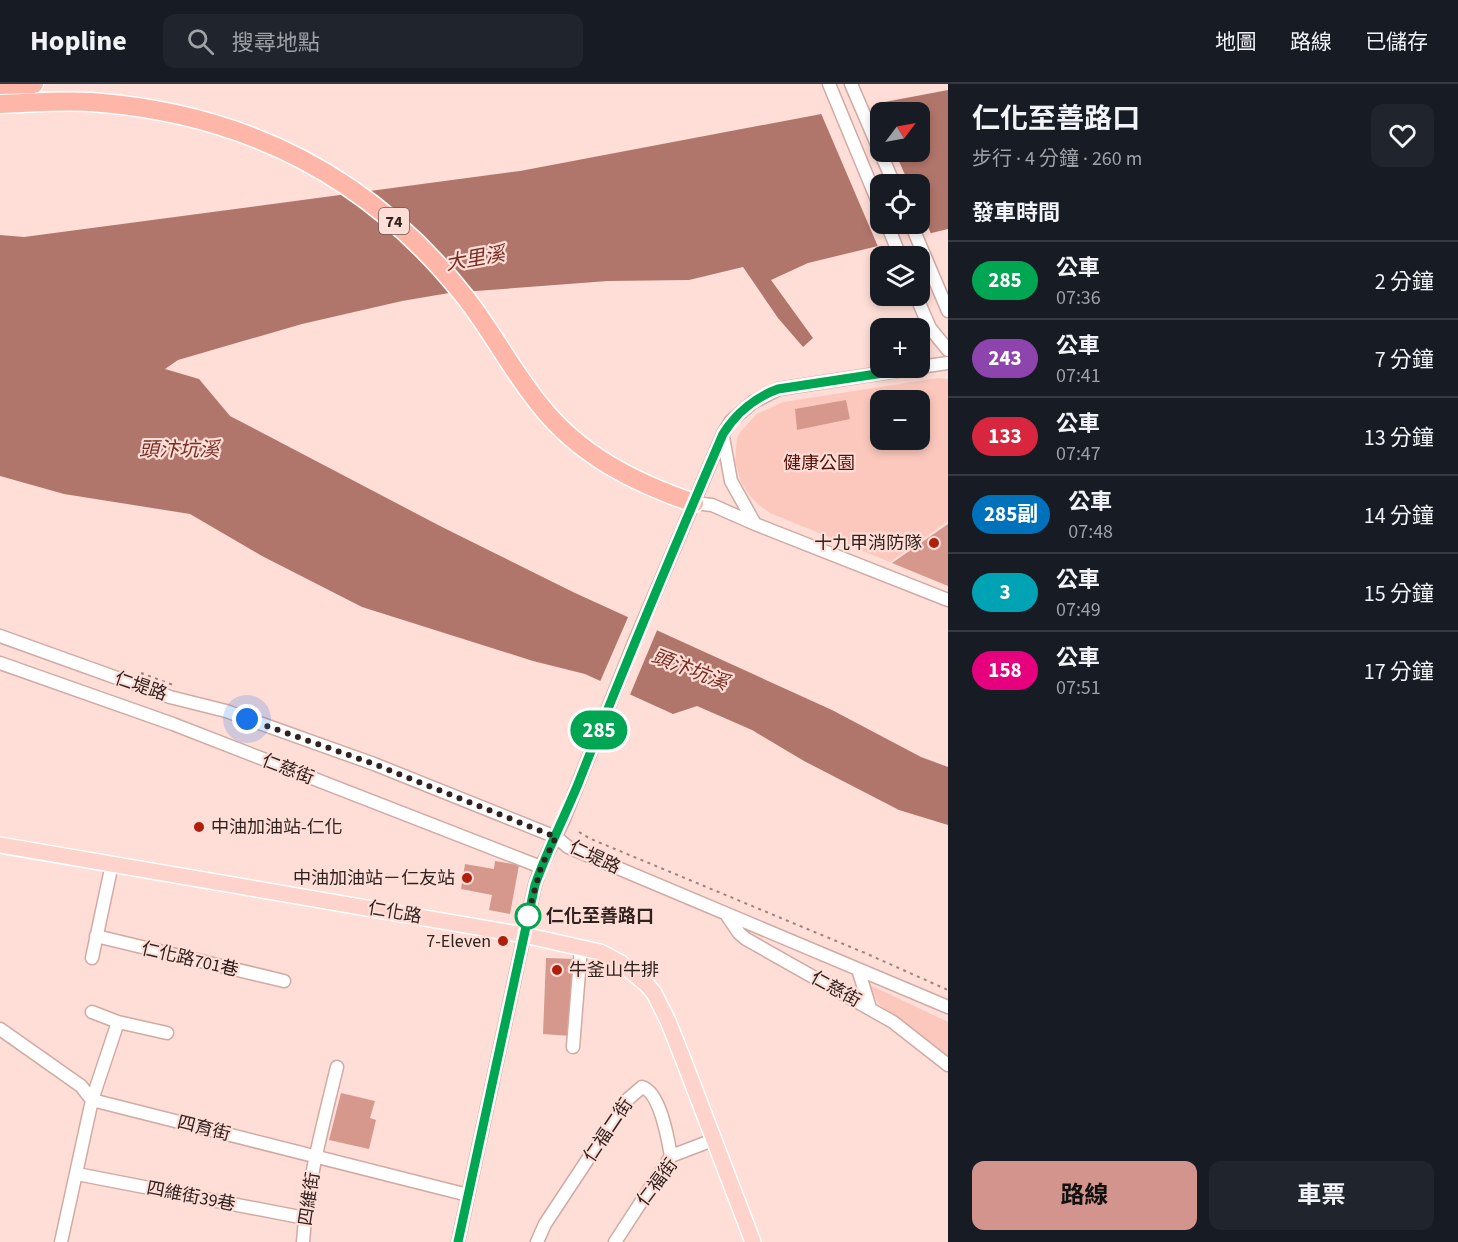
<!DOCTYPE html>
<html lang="zh-TW">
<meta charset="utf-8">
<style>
body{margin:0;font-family:"Source Sans 3","Noto Sans TC",sans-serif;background:#20242c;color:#f1f3f6;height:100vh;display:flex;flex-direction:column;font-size:22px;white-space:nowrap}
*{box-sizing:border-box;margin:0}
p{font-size:20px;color:#9ea1a6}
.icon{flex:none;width:33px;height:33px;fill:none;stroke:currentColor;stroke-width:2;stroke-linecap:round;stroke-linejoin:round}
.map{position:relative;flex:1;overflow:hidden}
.side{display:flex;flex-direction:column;background:#171b24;width:510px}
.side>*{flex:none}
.badge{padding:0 12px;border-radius:20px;font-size:21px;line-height:39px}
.needle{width:39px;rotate:58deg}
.tools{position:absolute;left:870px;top:18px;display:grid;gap:12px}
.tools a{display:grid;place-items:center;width:60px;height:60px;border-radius:12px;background:#171b24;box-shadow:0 3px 9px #0003;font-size:30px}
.you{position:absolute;width:30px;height:30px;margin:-15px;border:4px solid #fff;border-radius:50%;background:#1a73e8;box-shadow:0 0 0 9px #1a73e833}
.map>.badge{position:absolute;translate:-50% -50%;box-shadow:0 0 0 3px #fff}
h2{padding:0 24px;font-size:22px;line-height:54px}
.round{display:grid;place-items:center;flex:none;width:63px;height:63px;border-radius:12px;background:#20242c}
.summary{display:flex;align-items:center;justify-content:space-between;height:102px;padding:0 24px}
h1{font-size:28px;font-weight:700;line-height:45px}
.button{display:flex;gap:12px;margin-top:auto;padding:12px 24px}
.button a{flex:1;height:69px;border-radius:12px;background:#d3948d;color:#111;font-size:24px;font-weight:700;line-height:69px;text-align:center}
.button a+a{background:#20242c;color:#f1f3f6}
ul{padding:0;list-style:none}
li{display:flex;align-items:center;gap:18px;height:78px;padding:0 24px;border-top:2px solid #363941}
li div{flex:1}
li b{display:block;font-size:22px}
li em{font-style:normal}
li .badge{min-width:66px;font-weight:700;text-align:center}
header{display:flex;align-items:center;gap:36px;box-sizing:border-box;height:84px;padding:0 30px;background:#171b24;border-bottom:2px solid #363941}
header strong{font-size:28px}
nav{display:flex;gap:33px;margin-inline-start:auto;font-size:21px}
.search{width:420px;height:54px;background:#20242c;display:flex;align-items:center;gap:15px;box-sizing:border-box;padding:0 21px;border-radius:12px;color:#9ea1a6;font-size:22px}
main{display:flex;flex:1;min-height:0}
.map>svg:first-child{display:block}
</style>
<header>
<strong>Hopline</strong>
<div class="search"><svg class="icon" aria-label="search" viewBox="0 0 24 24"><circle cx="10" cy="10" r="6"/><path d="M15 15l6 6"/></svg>搜尋地點</div>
<nav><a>地圖</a><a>路線</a><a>已儲存</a></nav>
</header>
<main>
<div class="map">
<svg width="948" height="1158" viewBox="0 0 948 1158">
<rect width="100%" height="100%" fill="#feded7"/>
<!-- green -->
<path fill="#fcc8be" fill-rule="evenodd" d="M938,294L948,295V437L890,478L770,429L759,421L750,412L741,398L735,378L737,354L741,347L757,330L783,318ZM880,316H920V356H880Z
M870,901L948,938V975L891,929C878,923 874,913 870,901Z"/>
<!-- water -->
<path fill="#b1766b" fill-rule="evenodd" d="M948,6V145L808,179L771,196L813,254L803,263L778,234L743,183L689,196L608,197L449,209L402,217L302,240L178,276L165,285L199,295L230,332L442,443L575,509L832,626L921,673L948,683V741L899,726L804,677L752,646L697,622L673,630L585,590L533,577L362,523L262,472L190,430L64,410L0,392V151L24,153L520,87ZM880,28H920V68H880ZM880,100H920V140H880Z"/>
<!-- pier -->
<path fill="#feded7" d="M874,17L880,33V68H895L909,100H880V140H920V125L932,152L879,165L820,27Z
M629,531L658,544L629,613L599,600Z"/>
<!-- building -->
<path fill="#d6988c" d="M846,316L850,335L797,346L795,325Z
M948,440V502L892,479Z
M495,777L519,781L510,830L489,826L492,811L461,805L465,780L494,785Z
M546,874L574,875L571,952L543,950Z
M341,1009L375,1017L370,1034L376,1036L369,1065L329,1056Z"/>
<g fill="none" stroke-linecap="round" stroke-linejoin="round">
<defs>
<path id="minor" d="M829,0L880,123
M851,0L894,100
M887,140L900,172
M911,140L948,227
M916,212L930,244L948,266
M920,283L948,279
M723,353L731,397L755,440
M694,419L712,421L755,440L948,516
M0,552L170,613L226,627L374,680L556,753L568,763L948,923
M0,579L173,640L541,783
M726,830L739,849L746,855L893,938L948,981
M96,852L284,897
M92,874L112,780
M858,885L870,924
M92,928L118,938L167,949
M0,945L81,1002L92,1016
M573,963L581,863
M92,1016L468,1111
M77,1090L305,1134
M61,1158L92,1016L118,938
M303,1158C307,1099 323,1041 337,983
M458,1158L535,801L541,783L564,735L634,559L723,350L731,337L753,318L779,305L915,284
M537,1158L545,1140L627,1016L642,1003C660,1008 668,1055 671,1072
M615,1158L671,1072L713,1056"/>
<path id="major" d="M0,761L524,851L600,868L621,879L647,901L654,909L668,937L685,980L753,1158"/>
<path id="highway" d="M0,1L34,0
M0,20C30,19 61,16 91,18C244,29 370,92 465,213C492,247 512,287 540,321C579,371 635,399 694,419"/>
</defs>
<!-- minor casing -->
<use href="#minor" stroke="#d1aaa3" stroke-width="15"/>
<!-- major casing -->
<use href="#major" stroke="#fff" stroke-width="18"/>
<!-- highway casing -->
<use href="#highway" stroke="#fff" stroke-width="21"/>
<!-- path -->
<path stroke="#9b847f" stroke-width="2" stroke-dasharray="3 4.5" stroke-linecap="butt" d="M141,589L176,602
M579,748L591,755L865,869L948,906"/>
<!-- minor -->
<use href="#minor" stroke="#fff" stroke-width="12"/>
<!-- major -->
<use href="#major" stroke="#fed3cb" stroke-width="15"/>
<!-- highway -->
<use href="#highway" stroke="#feb6a8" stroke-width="18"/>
</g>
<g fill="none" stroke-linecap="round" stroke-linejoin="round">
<defs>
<path id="line" d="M458,1158L535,801C547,767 564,734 578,700C624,583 673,466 723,350C736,329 756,313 778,305L916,284"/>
</defs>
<!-- line casing -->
<use href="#line" stroke="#fff" stroke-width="14"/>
<!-- line -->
<use href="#line" stroke="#00a651" stroke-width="9"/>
<!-- walk -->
<path stroke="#30221f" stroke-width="6" stroke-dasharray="0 10.8" d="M247,635L374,680L556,753L541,783L527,834L528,832"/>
</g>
<!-- markers -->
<g fill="#ae200c" stroke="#feded7" stroke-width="2">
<circle cx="934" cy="459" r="6"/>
<circle cx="199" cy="743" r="6"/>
<circle cx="467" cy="794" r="6"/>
<circle cx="503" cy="857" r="6"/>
<circle cx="557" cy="886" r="6"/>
</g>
<circle fill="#fff" stroke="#00a651" stroke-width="3" cx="528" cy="832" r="12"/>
<g text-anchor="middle" stroke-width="4.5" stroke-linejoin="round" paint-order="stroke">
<!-- shield labels -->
<rect fill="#feded7" stroke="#6e5a56" stroke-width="1.5" x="379" y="124" width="30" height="26" rx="4.5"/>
<g font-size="16" font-weight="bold" fill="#30221f">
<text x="394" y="143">74</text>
</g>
<!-- park labels -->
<g font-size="18" fill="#570d05" stroke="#feded7">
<text x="819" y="385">健康公園</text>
</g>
<!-- poi labels -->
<g font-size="18" fill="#30221f" stroke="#feded7" text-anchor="end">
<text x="922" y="465">十九甲消防隊</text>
<text x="211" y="749" text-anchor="start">中油加油站-仁化</text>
<text x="455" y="800">中油加油站－仁友站</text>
<text x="491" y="863">7-Eleven</text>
<text x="569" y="892" text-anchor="start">牛釜山牛排</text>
</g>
<!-- street labels -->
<g font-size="18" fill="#30221f" stroke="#feded7">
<text transform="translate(141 602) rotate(19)" y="6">仁堤路</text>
<text transform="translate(288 685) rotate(21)" y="6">仁慈街</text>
<text transform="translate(595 773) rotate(25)" y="6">仁堤路</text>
<text transform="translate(395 828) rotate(10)" y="6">仁化路</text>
<text transform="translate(190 875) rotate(13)" y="6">仁化路701巷</text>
<text transform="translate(836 905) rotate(29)" y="6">仁慈街</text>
<text transform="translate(204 1044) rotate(14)" y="6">四育街</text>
<text transform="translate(608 1046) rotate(-56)" y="6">仁福二街</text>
<text transform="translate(657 1098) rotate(-53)" y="6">仁福街</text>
<text transform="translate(191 1112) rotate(11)" y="6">四維街39巷</text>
<text transform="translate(309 1115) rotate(-81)" y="6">四維街</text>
</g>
<!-- stop labels -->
<g font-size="18" font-weight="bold" fill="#30221f" stroke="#feded7" text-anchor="start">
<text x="546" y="838">仁化至善路口</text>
</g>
<!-- water labels -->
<g font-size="20" font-style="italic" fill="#772d21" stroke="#feded7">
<text transform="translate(475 174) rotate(-10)" y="7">大里溪</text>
<text x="179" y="372">頭汴坑溪</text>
<text transform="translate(690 585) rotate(21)" y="7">頭汴坑溪</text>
</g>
</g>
</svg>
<div class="tools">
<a><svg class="needle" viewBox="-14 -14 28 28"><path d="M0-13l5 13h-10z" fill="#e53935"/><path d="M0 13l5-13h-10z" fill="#9ea1a6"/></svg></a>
<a><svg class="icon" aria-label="locate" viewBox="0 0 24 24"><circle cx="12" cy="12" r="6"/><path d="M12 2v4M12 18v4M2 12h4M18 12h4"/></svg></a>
<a><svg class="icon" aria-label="layers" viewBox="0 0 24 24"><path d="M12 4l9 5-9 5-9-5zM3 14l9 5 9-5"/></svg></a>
<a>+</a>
<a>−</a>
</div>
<div class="you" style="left:247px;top:635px"></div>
<b class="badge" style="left:599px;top:646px;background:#00a651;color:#fff">285</b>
</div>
<section class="side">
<div class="summary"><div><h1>仁化至善路口</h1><p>步行 · 4 分鐘 · 260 m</p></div><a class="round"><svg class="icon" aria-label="heart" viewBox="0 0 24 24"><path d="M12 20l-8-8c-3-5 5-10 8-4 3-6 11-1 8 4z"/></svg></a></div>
<h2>發車時間</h2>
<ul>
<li><span class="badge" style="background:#00a651;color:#fff">285</span><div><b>公車</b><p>07:36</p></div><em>2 分鐘</em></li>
<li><span class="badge" style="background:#8e44ad;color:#fff">243</span><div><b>公車</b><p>07:41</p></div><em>7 分鐘</em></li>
<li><span class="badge" style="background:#d7263d;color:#fff">133</span><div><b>公車</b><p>07:47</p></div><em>13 分鐘</em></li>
<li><span class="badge" style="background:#0072bc;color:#fff">285副</span><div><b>公車</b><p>07:48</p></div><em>14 分鐘</em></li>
<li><span class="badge" style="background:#00a3b4;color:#fff">3</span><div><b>公車</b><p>07:49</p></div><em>15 分鐘</em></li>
<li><span class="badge" style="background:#e6007e;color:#fff">158</span><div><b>公車</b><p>07:51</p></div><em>17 分鐘</em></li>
</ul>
<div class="button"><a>路線</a><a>車票</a></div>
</section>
</main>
